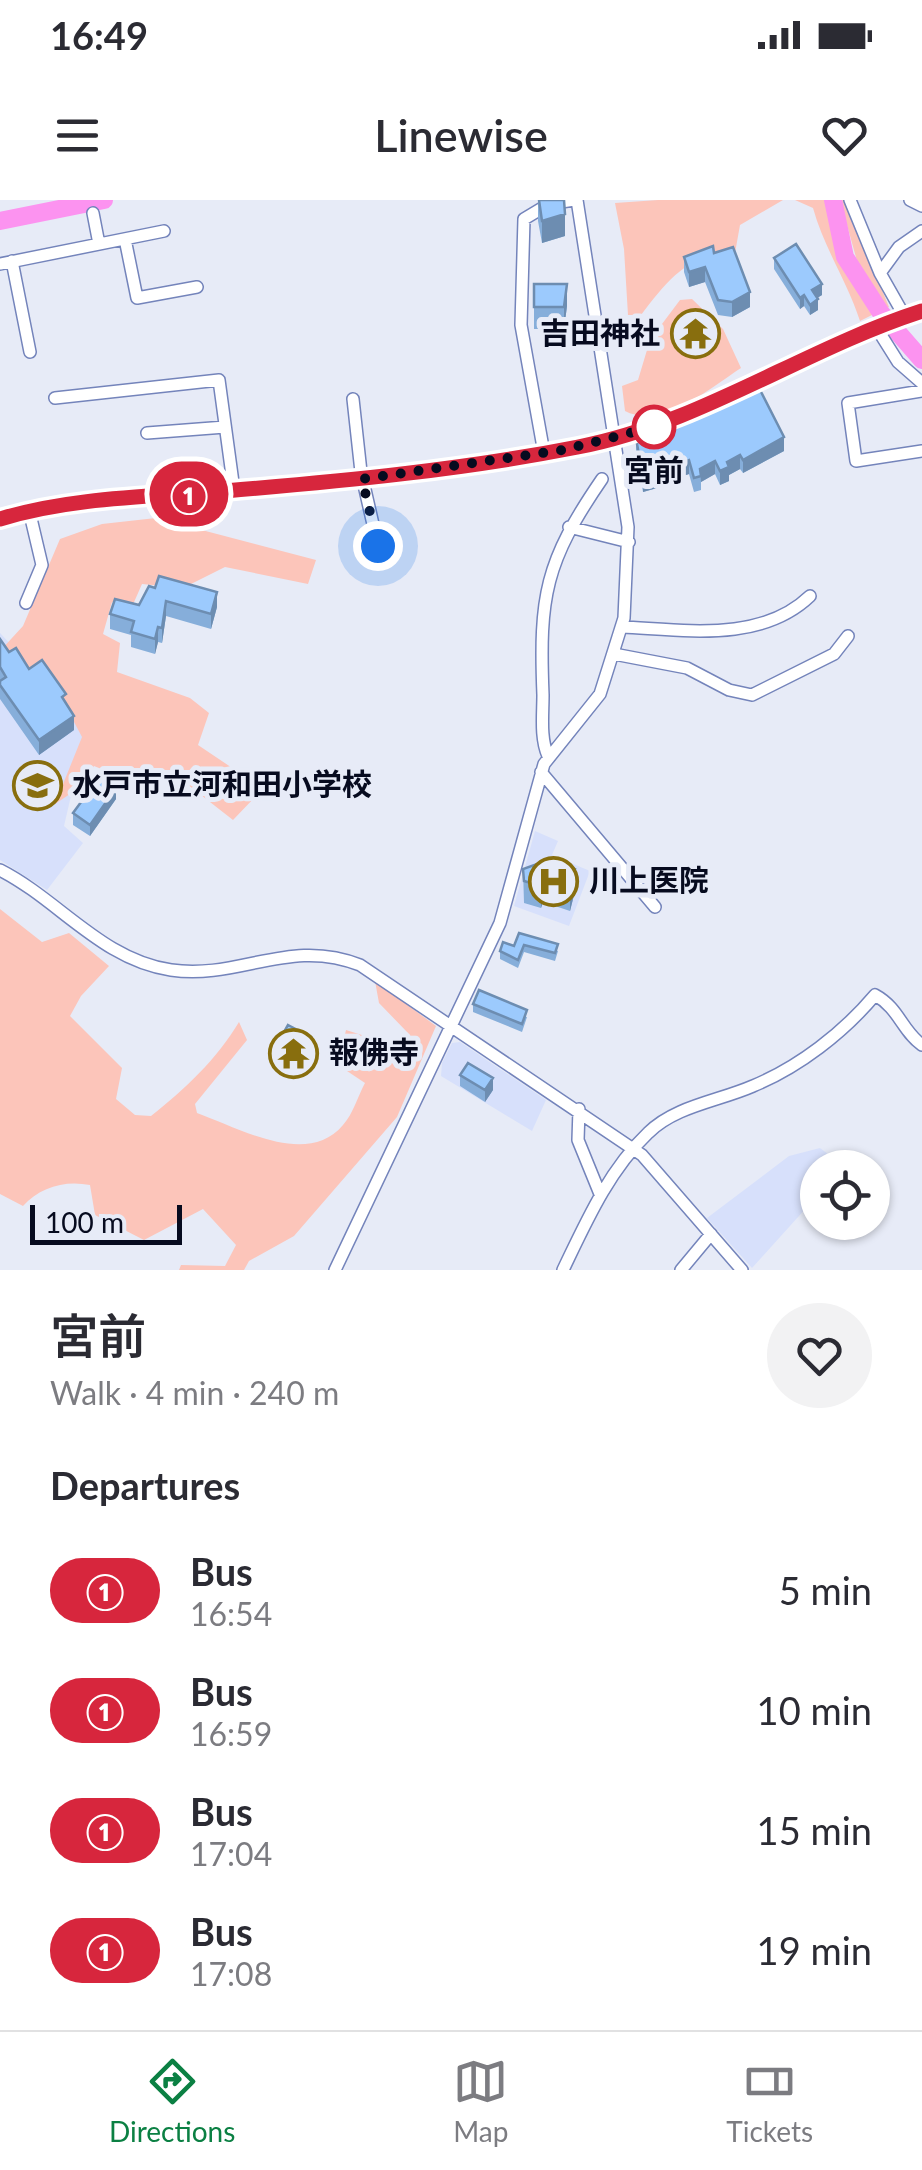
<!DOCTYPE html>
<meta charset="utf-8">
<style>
body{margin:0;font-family:Lato,"Noto Sans JP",sans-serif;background:#f2f2f3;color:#2b2b33;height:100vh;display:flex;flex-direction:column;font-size:38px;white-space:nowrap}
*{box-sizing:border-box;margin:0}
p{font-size:32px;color:#7c7c81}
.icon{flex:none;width:55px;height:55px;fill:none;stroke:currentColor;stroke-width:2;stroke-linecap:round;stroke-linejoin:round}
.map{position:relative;height:1070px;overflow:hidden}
.details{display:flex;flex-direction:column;background:#fff;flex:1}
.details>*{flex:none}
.badge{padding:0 20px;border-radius:32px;font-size:35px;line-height:65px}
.buttons{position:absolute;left:800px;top:950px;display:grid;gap:20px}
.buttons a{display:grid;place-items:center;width:90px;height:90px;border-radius:50%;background:#fff;box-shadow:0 2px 8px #0004;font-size:50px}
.scale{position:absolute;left:30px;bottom:25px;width:152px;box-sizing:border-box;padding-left:10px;border:5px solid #070b1f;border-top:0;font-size:28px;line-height:35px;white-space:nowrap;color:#070b1f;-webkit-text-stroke:8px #e7ebf7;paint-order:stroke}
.you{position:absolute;width:50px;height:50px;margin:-25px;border:8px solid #fff;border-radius:50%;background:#1a73e8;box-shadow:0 0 0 15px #1a73e833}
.map>.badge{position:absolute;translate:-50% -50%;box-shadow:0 0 0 5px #fff}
h2{padding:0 50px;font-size:38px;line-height:90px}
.round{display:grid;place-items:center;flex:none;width:105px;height:105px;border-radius:52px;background:#f2f2f3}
.headline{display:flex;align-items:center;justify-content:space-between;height:170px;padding:0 50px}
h1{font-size:48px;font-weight:600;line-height:75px}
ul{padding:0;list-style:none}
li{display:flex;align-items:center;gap:30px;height:120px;padding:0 50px}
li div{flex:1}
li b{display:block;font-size:38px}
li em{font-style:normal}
li .badge{min-width:110px;font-weight:700;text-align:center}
.status{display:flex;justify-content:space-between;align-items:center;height:70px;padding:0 50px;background:#fff;direction:ltr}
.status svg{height:28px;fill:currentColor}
header{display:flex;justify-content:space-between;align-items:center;height:130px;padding:0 50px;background:#fff;font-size:45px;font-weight:600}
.tabs{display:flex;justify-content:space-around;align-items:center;height:140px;border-top:2px solid #e1e1e2;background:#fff;font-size:28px;color:#7c7c81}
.tabs a{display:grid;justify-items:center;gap:5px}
.tabs .current{color:#0b8043}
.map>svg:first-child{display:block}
</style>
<div class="status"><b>16:49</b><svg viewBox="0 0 49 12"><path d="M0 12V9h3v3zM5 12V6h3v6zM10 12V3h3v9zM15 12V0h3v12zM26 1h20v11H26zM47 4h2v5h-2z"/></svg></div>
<header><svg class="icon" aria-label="menu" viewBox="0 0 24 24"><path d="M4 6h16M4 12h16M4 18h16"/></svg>Linewise<svg class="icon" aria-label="heart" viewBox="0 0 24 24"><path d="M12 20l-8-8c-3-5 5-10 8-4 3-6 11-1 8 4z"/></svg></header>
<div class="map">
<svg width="922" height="1070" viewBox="0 0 922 1070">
<rect width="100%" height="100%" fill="#e7ebf7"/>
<!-- built -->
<path fill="#d7e0fb" d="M0,433L80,518L83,544L64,626L83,643L47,690L0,660Z
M535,631L558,641L552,655L590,671L569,726L514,706Z
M460,842L546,900L532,931L441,876L442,863L452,843Z
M820,948L844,966L818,968L817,996L752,1068L707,1018L789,956Z"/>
<!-- green -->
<path fill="#fcc5ba" d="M658,0H783L740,25L735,53C689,52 667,81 641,115H628L624,49L615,3Z
M795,0H827L839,56L874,114L860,121C847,81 824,48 813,8Z
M840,0H845L889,107L886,109L859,68Z
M692,99L723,129L741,168C712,187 661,230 625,211L622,186L638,180L650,140L680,100Z
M156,318L316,360L308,384L225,367L183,388L142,384L131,409L112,402L103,434L120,443L117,472L190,498L209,513L198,545L259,586L258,594L233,620L178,577L149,588L94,566L82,586L55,604L82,537L46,469H30L0,451L23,426L60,339L102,324Z
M0,709L42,742L69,733L109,766L81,796L70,816L122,868L116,899L135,915L151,916C185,889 217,859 239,822L247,840L195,904L197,913C239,928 307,968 343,925C353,914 358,896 365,883L338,865L346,830L387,843L408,833L379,803L375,781L436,826L397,917L294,1036L249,1061L244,1070H179L181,1065L225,1066L236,1045L203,1009L144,1040L95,1015L90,985C65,980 40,987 23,1006L0,994Z"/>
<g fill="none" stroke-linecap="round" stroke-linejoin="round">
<!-- river -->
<path stroke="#fc93f0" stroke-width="18" d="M833,0L845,57L881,113L922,160
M0,21L104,0"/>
<defs>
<path id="minor" d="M850,0L880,73L905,117
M910,0L922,6
M93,13L99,44
M125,39L137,98L197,87
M12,61L30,152
M0,64L164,31
M880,73L899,47L922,31
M876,127L898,162L922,183
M922,191L848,203L856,261L922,251
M55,198L219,180L234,290
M353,199L361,272L378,346
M147,233L225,227
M544,253L521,125L524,19L549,4L574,0
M569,327L629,342
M26,403L42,365L29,310
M622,427C685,430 761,443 810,396
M614,454L687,468L729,490L752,495L834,454L848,436
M548,556C540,538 543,515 543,495C539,396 545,362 602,279
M541,572L655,707
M0,670C59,700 102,760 171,770C239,780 290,737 360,765L642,955L742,1070
M579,909L578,940L600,994
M335,1070L500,723L544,564L600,494L624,418L628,327L577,0
M563,1070C586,1022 609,970 648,933C675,906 719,901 753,886C799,867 843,833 875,795C899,808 902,831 922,845
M681,1070L711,1034"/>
<path id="major" d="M0,319C74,296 156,296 232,290C343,281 453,269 563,250C691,228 799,151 922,111"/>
</defs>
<!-- minor casing -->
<use href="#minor" stroke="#7484bb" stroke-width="14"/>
<!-- major casing -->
<use href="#major" stroke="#7484bb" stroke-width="16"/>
<!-- minor -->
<use href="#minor" stroke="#fff" stroke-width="11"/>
<!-- major -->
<use href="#major" stroke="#fff" stroke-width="14"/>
</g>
<!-- wall -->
<path fill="#86aeda" d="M538,0L565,36L542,43L538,21Z
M714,53L750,107L732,117L718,115L705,82L689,87L684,72V57Z
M774,58L822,95L817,98L818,110L810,115L804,106L800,109L774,69Z
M534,84L567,106L564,129H534Z
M683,124L706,125L704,128L707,137L702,145L683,132Z
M636,238L784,251L743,273L740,269L729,275V281L720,285L715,274L701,282V290L694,292L689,274L664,282V286L643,292L636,252Z
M149,386L217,407L211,429L166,416L162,443L158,442L155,454L131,447V435L110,429V414L139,405Z
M0,439L9,452L66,504L74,530L39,555L0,499Z
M82,590L116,599L90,636L73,625V613L82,601Z
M523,669L575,691L570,711L543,702L541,708L524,703Z
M519,733L558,751L555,761L524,752L518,768L500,759V751L514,746Z
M473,804L527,817L522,832L473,812Z
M275,848L311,849L299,872L275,860Z
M460,875L493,890L485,902L460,886Z"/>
<!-- shaded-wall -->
<path fill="#6d8db1" d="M565,14V36L542,43V21Z
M705,67V82L689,87V72Z
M567,84V106L564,129V107Z
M822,84V95L812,101V90Z
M750,92V107L732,117V102Z
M804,95V106L800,109V98Z
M818,99V110L810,115V105Z
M707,130V137L702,145V137Z
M784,237V251L743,273V260Z
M740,255V269L729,275V281L720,285V271L727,262Z
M689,260V274L664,282V286L643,292V278L663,269Z
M715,261V274L701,282L700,269Z
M217,392V407L211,429V414Z
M166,401V416L162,443V428Z
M158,427V442L155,454V439Z
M74,516V530L39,555V540Z
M116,588V599L90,636V625Z
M575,669V691L570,711V689Z
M543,680V702L541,708V686Z
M311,837V849L299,872V861Z
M493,878V890L485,902V890Z"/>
<!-- building -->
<path fill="#9ccafd" stroke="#6d8db1" stroke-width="2.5" d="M539,0H564L565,14L542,21Z
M796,44L822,84L812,90L818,99L810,105L804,95L800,98L774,58Z
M713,46L714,53L733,47L750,92L732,102L718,100L705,67L689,72L684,57Z
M534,84H567L564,107H534Z
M699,113L706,118L701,125L707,130L702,137L683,124Z
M755,180L784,237L743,260L740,255L727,262L729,267L720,271L715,261L700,269L701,276L694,278L689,260L663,269L664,272L643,278L636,238Z
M159,376L217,392L211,414L166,401L162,428L158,427L155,439L131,432L134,421L110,414L115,399L139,405L149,386L155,388Z
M0,439L9,452L16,448L29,469L42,460L66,494L62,497L74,516L39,540L0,485V481L6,477L0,467Z
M99,576L116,588L90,625L73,613L87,594L82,590Z
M548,660L575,669L570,689L543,680L541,686L524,681L523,669Z
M519,733L558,744L555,753L524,745L518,760L500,751L503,742L514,746Z
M479,790L527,810L522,824L473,804Z
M288,825L311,837L299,861L275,848Z
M468,863L493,878L485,890L460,875Z"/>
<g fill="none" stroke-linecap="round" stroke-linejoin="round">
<defs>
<path id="line" d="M0,319C72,297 150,297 225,291C343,281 461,270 578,247C699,224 804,149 922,111"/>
</defs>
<!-- line casing -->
<use href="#line" stroke="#fff" stroke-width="22"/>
<!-- line -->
<use href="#line" stroke="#d7263d" stroke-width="15"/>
<!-- walk -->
<path stroke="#070b1f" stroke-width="10" stroke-dasharray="0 18" d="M378,346L362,279L563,250L654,227"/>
</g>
<!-- icons -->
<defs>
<symbol id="temple-ring" viewBox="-11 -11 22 22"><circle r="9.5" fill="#e7ebf7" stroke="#886e0e" stroke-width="1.5"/><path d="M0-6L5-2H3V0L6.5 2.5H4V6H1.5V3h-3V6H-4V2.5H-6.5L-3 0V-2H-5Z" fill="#886e0e"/></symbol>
<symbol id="school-ring" viewBox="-11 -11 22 22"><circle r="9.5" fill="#e7ebf7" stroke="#886e0e" stroke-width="1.5"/><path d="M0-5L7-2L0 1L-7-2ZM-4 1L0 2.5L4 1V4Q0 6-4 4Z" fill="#886e0e"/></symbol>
<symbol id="hospital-ring" viewBox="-11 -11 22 22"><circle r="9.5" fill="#e7ebf7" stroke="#886e0e" stroke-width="1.5"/><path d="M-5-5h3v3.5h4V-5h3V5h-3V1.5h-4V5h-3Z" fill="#886e0e"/></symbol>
</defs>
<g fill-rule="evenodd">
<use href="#temple-ring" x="668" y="106" width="55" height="55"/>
<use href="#school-ring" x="10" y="558" width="55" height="55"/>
<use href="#hospital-ring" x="526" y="654" width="55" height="55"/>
<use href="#temple-ring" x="266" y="826" width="55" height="55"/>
</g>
<!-- markers -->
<circle fill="#fff" stroke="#d7263d" stroke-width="5" cx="654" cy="227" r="20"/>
<g text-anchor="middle" stroke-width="10" stroke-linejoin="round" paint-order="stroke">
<!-- poi labels -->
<g font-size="30" font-weight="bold" fill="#070b1f" stroke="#e7ebf7" text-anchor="start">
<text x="660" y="144" text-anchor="end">吉田神社</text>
<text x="72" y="595">水戸市立河和田小学校</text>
<text x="589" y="691">川上医院</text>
<text x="329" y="863">報佛寺</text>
</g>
<!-- stop labels -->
<g font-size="30" font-weight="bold" fill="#070b1f" stroke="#e7ebf7">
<text x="654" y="281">宮前</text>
</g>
</g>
</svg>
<div class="buttons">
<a><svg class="icon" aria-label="locate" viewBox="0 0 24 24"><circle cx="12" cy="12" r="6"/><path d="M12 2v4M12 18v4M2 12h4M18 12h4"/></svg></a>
</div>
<div class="scale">100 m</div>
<div class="you" style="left:378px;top:346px"></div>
<b class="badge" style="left:189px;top:294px;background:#d7263d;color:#fff">①</b>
</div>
<section class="details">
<div class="headline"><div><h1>宮前</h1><p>Walk · 4 min · 240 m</p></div><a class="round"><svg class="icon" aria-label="heart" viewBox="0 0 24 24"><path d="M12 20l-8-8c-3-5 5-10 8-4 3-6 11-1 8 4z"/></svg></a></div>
<h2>Departures</h2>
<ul>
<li><span class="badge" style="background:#d7263d;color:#fff">①</span><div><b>Bus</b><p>16:54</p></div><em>5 min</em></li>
<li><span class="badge" style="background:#d7263d;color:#fff">①</span><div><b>Bus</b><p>16:59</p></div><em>10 min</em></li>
<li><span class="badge" style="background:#d7263d;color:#fff">①</span><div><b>Bus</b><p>17:04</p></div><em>15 min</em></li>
<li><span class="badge" style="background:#d7263d;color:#fff">①</span><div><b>Bus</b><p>17:08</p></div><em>19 min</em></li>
</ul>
</section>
<nav class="tabs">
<a class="current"><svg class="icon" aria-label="directions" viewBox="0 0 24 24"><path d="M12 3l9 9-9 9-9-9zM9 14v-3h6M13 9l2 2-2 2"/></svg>Directions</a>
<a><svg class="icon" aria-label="map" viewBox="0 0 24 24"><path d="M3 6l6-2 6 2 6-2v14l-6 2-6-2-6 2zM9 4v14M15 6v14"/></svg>Map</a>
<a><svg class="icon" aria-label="tickets" viewBox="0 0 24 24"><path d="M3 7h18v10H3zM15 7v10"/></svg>Tickets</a>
</nav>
